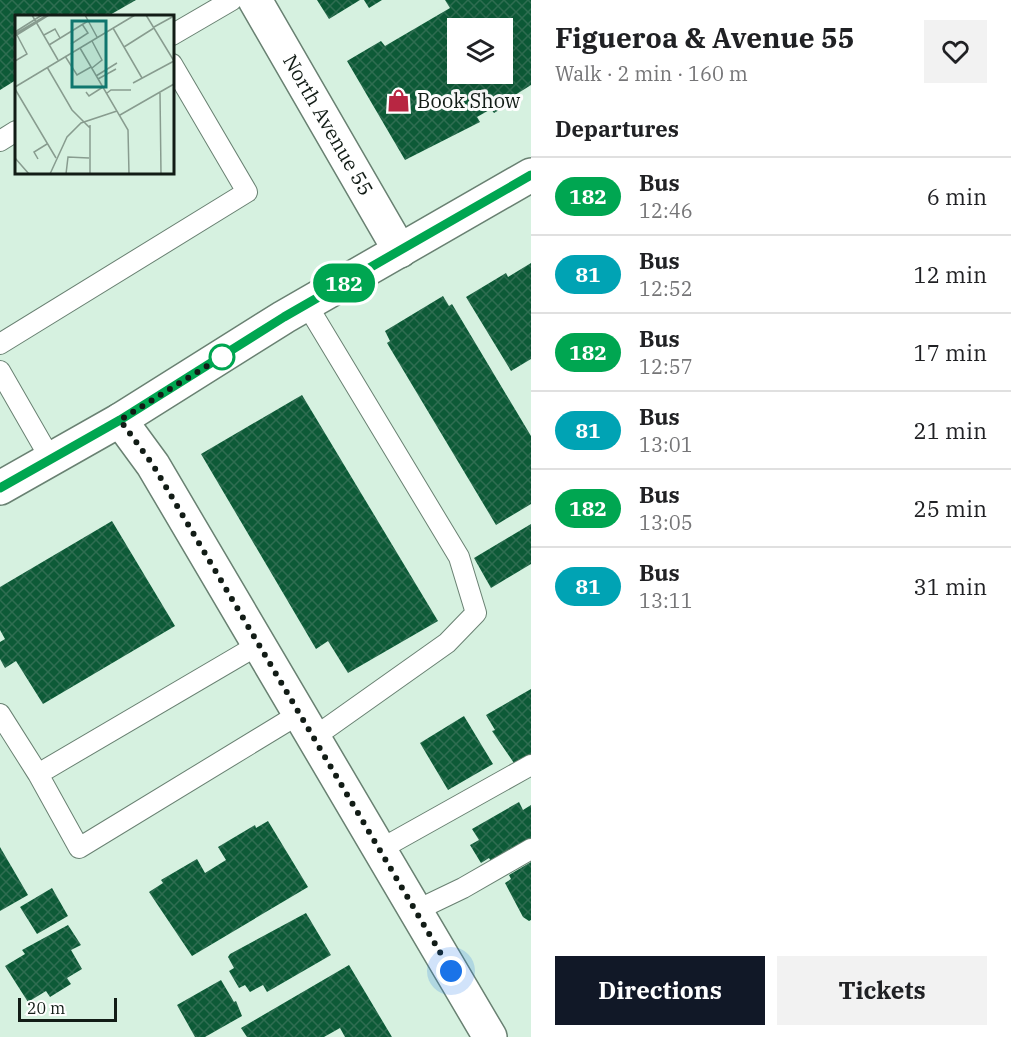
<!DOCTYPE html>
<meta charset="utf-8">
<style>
body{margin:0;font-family:"IBM Plex Serif",serif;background:#f2f2f2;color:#202124;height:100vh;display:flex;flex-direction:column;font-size:22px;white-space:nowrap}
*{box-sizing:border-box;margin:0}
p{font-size:20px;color:#757577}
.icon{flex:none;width:33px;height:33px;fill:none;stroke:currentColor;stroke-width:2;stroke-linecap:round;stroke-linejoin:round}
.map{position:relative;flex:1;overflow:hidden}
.drawer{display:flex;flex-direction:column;background:#fff;width:480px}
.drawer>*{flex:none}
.badge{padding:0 12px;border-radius:20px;font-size:21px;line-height:39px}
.controls{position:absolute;left:447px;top:18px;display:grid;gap:12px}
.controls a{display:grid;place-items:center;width:66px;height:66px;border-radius:0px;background:#fff;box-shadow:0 6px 24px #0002;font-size:30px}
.scale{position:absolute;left:18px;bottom:15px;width:99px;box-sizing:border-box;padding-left:6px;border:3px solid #121c16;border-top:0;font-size:16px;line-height:21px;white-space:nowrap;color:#121c16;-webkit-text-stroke:4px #fff;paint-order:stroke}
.you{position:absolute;width:30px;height:30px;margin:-15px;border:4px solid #fff;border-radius:50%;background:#1a73e8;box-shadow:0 0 0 9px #1a73e833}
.map>.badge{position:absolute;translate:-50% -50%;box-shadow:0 0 0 3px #fff}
h2{padding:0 24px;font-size:22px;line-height:54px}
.round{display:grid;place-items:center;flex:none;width:63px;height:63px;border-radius:0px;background:#f2f2f2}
.headline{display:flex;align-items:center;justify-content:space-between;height:102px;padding:0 24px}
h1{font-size:28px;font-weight:700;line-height:45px}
.button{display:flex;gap:12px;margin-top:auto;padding:12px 24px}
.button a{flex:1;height:69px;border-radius:0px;background:#111827;color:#fff;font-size:24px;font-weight:700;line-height:69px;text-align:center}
.button a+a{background:#f2f2f2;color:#202124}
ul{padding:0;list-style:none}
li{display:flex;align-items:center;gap:18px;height:78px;padding:0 24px;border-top:2px solid #e0e0e0}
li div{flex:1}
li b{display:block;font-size:22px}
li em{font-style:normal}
li .badge{min-width:66px;font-weight:700;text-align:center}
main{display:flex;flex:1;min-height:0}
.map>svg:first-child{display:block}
</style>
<main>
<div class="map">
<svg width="531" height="1037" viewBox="0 0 531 1037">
<defs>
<pattern id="building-cross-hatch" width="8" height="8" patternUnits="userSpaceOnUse" patternTransform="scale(1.5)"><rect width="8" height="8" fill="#0d5a37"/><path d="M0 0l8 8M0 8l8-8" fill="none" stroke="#2f6d51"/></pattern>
</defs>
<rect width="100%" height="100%" fill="#d6f1e0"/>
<!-- building -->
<path fill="url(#building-cross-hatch)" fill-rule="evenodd" d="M0,0H136L108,16H16V80L0,90Z
M317,0H360L329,19Z
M364,0H382L369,8Z
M445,0H531V85L512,97L514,101L494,113L491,109L477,117L480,122L405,160L347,61L381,41L385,46L450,8ZM458,28H502V74H458Z
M531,263V359L511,371L466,297L506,273L508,277Z
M443,296L449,306L452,304L531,436V504L496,525L387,343L390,341L385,331Z
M302,395L438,621L348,673L328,641L316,649L201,454Z
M112,521L175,626L43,704L16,661L5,668L0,659V642L5,639L0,630V587Z
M531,524V564L491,588L474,558Z
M531,689V757L516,766L492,731L495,730L486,715Z
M464,716L493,764L448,790L420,743Z
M519,802L523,810L531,805V847L495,868L489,858L481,863L470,845L479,840L472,829Z
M268,821L308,887L192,956L149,892L163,883L161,880L197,859L205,873L226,860L218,847L255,825L256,828Z
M0,847L28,895L0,911Z
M531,862V920L529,921L523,917L505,883L511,879L509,875Z
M52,888L68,916L37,934L20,907Z
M306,913L331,955L267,992L263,985L250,992L245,985L239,988L229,971L234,968L228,957L230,954Z
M68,925L81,945L71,950L82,969L67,978L71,984L50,997L46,991L28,1002L5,966L25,954L22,950Z
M349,965L392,1037H345L340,1028L324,1037H247L241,1028Z
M221,980L234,1002L236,1001L242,1016L205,1037H195L177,1005Z"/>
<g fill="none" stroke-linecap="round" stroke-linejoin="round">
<defs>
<path id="service" d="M172,35L232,0
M0,141L16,131
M307,305L459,557L476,613L447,643L313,738
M0,344L247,192L172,64
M0,371L50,458
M0,714L38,774L79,848L299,714
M38,774L258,645
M379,850L531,765
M415,911L463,888L531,849"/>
<path id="minor" d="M255,0L400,251
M120,420L153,465L490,1037"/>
<path id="secondary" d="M0,488L120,420L284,317L531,175"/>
</defs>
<!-- service casing -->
<use href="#service" stroke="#698172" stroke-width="22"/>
<!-- minor casing -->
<use href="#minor" stroke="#698172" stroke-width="36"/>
<!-- secondary casing -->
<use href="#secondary" stroke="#698172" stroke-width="36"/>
<!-- service -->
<use href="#service" stroke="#fff" stroke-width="20"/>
<!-- minor -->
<use href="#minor" stroke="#fff" stroke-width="33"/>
<!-- secondary -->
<use href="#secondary" stroke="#fff" stroke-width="33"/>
</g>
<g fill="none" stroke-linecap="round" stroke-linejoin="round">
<defs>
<path id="line" d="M0,488L120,420L284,317L531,175"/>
</defs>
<!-- line casing -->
<use href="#line" stroke="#fff" stroke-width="14"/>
<!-- line -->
<use href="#line" stroke="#00a651" stroke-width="9"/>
<!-- walk -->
<path stroke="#121c16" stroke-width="6" stroke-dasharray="0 10.8" d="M222,357L228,353L120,420L153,465L451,971"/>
</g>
<!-- icons -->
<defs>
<symbol id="shop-bare" viewBox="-9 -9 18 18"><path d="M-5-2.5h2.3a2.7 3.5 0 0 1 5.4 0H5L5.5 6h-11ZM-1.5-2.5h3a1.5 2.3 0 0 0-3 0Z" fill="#b82642" stroke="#fff" stroke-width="2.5" paint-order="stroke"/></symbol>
</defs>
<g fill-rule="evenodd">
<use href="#shop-bare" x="382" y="84" width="33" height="33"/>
</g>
<!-- markers -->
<circle fill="#fff" stroke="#00a651" stroke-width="3" cx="222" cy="357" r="12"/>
<g text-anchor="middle" stroke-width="6" stroke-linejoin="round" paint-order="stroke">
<!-- poi labels -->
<g font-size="20" fill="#121c16" stroke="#fff" text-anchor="start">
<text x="417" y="108">Book Show</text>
</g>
<!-- street labels -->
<g font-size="20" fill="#121c16" stroke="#fff">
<text transform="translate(328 125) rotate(60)" y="7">North Avenue 55</text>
</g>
</g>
<!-- overview -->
<g transform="translate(15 15)">
<rect width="159" height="159" fill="#d6f1e0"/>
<path fill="none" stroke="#889c8f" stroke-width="1.5" d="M17,0L43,45M70,0L82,22M131,0L159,46M139,12L159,1M98,13L127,63M0,17L27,0M0,19L32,0M29,20L40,14L45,23M0,21L34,0M77,26L87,45L77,53M56,29L73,18L67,9M34,30L73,6M109,32L139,13M65,33L113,115L114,159M50,41L62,60L76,52M0,46L12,39L2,20M32,52L57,95L75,113M81,61L102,48M83,64L101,54M118,68L159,46M0,72L120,0M0,74L41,143M71,77L74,81L88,72M92,78L96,75H116M145,78L146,159M105,100L159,69M0,143L14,159M23,144L19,137L32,129M35,159L52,122L66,108L102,96M51,159L53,142L74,143M75,159V110"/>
<path fill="#0f766e" fill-opacity="0.15" stroke="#0f766e" stroke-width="3" d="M57,6H91V72H57Z"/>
<rect width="159" height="159" fill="none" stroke="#121c16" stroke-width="3"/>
</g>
</svg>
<div class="controls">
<a><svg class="icon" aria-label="layers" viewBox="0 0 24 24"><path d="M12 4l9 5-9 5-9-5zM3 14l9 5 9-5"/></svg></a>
</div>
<div class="scale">20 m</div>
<div class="you" style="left:451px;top:971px"></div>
<b class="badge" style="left:344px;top:283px;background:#00a651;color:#fff">182</b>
</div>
<section class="drawer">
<div class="headline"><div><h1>Figueroa &amp; Avenue 55</h1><p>Walk · 2 min · 160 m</p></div><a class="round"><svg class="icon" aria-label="heart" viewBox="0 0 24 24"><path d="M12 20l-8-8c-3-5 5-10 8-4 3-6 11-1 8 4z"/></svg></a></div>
<h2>Departures</h2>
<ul>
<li><span class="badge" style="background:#00a651;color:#fff">182</span><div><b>Bus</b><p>12:46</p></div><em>6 min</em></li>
<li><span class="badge" style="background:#00a3b4;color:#fff">81</span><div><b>Bus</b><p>12:52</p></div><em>12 min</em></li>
<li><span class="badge" style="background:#00a651;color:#fff">182</span><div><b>Bus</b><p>12:57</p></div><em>17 min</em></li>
<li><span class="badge" style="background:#00a3b4;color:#fff">81</span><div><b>Bus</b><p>13:01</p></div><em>21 min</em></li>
<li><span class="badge" style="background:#00a651;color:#fff">182</span><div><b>Bus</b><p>13:05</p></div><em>25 min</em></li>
<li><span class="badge" style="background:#00a3b4;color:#fff">81</span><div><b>Bus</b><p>13:11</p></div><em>31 min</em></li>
</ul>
<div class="button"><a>Directions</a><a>Tickets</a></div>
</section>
</main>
